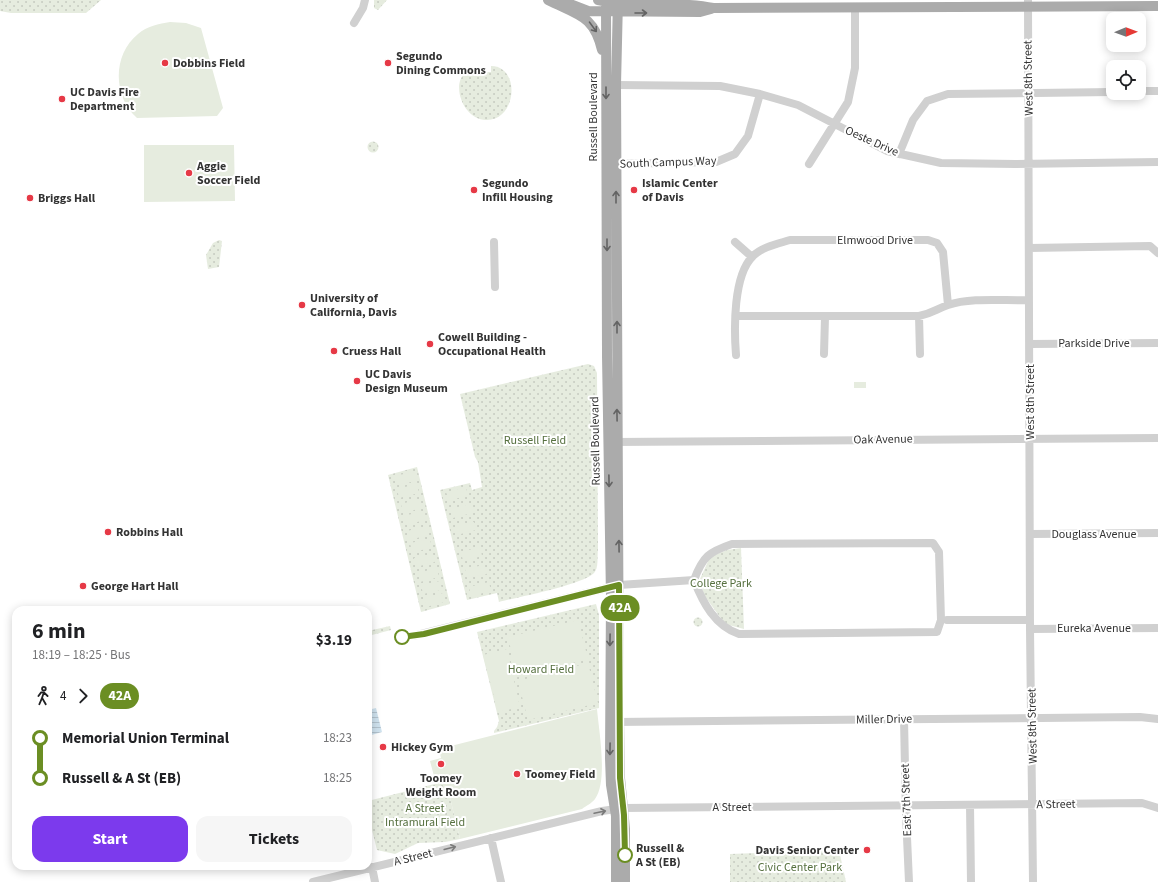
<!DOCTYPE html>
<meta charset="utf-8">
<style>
body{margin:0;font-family:"Source Sans 3",sans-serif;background:#f6f6f6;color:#202124;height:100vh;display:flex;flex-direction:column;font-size:15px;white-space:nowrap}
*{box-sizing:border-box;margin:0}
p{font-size:13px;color:#757577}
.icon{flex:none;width:22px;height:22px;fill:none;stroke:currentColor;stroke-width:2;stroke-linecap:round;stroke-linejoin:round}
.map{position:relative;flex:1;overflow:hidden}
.side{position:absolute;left:12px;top:606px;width:360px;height:264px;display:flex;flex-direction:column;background:#fff;border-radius:12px;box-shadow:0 2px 10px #0003}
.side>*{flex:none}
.badge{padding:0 8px;border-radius:13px;font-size:14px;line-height:26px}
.needle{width:26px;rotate:89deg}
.controls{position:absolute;left:1106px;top:12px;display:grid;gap:8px}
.controls a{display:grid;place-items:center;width:40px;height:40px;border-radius:8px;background:#fff;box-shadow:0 2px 10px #0003;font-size:20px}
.map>.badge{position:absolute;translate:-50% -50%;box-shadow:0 0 0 2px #fff}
.legs{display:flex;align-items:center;gap:6px;height:44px;padding:0 20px;font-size:13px}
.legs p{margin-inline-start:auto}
.headline{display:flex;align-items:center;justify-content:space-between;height:68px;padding:0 20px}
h1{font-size:22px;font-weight:700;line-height:30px}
.primary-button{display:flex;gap:8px;margin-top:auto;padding:8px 20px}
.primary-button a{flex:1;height:46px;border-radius:12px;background:#7c3aed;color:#fff;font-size:16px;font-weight:700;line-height:46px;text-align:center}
.primary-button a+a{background:#f6f6f6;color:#202124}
ul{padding:0 20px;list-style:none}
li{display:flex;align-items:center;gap:14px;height:40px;font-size:15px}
li i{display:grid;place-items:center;width:6px;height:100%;margin:0 5px;background:currentColor}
li i::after{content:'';width:10px;height:10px;margin:-5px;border:3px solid;border-radius:50%;background:#fff}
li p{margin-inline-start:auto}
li:first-child i{background:linear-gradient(#0000 50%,currentColor 0)}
li:last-child i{background:linear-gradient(currentColor 50%,#0000 0)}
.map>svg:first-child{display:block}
</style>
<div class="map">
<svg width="1158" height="882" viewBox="0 0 1158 882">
<defs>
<pattern id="green-dots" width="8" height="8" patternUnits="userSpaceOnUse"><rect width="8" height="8" fill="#e6ecdf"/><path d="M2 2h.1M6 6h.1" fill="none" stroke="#c6cbc0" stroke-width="1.8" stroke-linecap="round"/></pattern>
<pattern id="water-rules" width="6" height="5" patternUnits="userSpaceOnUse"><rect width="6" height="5" fill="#cfe2ee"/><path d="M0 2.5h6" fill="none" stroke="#b2c2cd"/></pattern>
</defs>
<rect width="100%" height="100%" fill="#fff"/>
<!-- green -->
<path fill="url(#green-dots)" d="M0,0H101L86,13H11L0,11Z
M374,0H387L378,10L374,8Z
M491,66C521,66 517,121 486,120C459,120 444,67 482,67V72H491Z
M367.5 147a5.5 5.5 0 1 1 11 0a5.5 5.5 0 1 1-11 0Z
M219,240L222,241L219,267L208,269L206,255L213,243Z
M588,364L594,366L597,373L598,549C597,556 599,568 594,573C582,585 518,597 499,602L497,593L467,600L440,490L470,483L472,490L482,487L478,462L475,457L460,394Z
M417,467L450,604L421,612L388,475Z
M741,548L744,629L725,624L704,595L700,579L710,557L727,550Z
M596,604L599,615V708L494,733V731L497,727L499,721L477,632Z
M693.5 622a4.5 4.5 0 1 1 9 0a4.5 4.5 0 1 1-9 0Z
M390,626L391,630L368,636V631Z
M446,781L460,839L445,842L418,843L395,854L377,850L368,814V801Z
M839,850L846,882H730V854Z"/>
<!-- pitch -->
<path fill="#e6ecdf" d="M170,22L186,23L201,28L223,108L217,116L137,118C113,97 112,55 138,34C147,26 159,24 170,22Z
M144,145H234L235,201L144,202Z
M854,382H866V388H854Z
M414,472L416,481L396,485L394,476Z
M417,484L419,493L399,498L397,489Z
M466,487L468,496L449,500L446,492Z
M420,499L422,508L403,513L401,504Z
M470,504L472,513L453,518L450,509Z
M423,511L425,520L406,525L404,516Z
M474,522L476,530L457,535L455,526Z
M427,526L429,535L409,540L407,531Z
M430,539L432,548L412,552L410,543Z
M480,547L482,556L463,561L461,552Z
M433,554L435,562L416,567L414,558Z
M484,565L487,574L467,578L465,569Z
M437,568L439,577L420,582L418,573Z
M440,581L442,590L423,594L421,585Z
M489,582L491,591L471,596L469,587Z
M443,593L445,602L426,607L424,598Z
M578,620L588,659L517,677L508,637Z
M507,649L520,707L498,712L483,655Z
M588,663L598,703L528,720L518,681Z
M597,709C599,731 608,782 595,799C592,803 586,806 582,809L460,839L445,777L435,780L430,761L441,758L439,749Z"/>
<!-- water -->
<path fill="url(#water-rules)" d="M376,708L382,732L368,736V710Z"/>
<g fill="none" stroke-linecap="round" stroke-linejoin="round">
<!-- minor -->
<path stroke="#d0d0d0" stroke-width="8" d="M1028,0L1030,629L1033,882
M354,23L363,8L365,0
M616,85L720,86L760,94L798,105L887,151L941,163L1016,164L1158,162
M1139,91H1158
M899,154L913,120L927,101L948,94L1113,92
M611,164L716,162L735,154L748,136L760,94
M809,164L848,102L855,68V8
M494,242L495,287
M735,242L752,257
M1029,248L1150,246L1158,253
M736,316H919C933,313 936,309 948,305C971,297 1005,301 1029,300
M919,316L920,354
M1030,344L1158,343
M824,354L825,317
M736,355C734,329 733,275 753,256C762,247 777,244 790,240H928L937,243L943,252L948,305
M613,442L1158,438
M1031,534L1158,533
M947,620H1030
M1030,629L1158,628
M413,636L619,585L694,580C703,603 715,626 739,634L937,632L941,620L939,552L933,543L732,544C709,552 703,556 694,580
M904,719L906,815L909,882
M615,722L1140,717L1158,719
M970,805L971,882
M491,838L501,882
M372,867L375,882
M313,882L602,811L623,808L1142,803L1158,808"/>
<!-- major -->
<path stroke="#ababab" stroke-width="10" d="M548,0C578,15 594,15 602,50
M560,0L588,11L700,12L711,9
M598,0C636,8 676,0 713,8L1158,6
M606,0L607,356L611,597L610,758L611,785L616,816V882
M618,0L616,85L619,716L620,778L625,829V882"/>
</g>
<!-- one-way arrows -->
<defs><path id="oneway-shaft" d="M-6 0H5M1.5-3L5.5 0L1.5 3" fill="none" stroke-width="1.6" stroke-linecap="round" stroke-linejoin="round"/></defs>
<g stroke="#636363">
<use href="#oneway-shaft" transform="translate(641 13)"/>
<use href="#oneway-shaft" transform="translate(593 27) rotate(54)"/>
<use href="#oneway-shaft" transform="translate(606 93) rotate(90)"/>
<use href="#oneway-shaft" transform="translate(616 197) rotate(-90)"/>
<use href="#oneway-shaft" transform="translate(607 245) rotate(90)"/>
<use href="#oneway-shaft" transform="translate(617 327) rotate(-90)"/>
<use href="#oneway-shaft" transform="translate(617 415) rotate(-91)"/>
<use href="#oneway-shaft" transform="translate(609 481) rotate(89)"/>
<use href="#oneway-shaft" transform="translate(619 546) rotate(-91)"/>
<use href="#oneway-shaft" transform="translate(610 640) rotate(91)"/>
<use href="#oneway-shaft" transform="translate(610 749) rotate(91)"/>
</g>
<g stroke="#7a7a7a">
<use href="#oneway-shaft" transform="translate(600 812) rotate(-12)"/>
<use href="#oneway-shaft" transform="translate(450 848) rotate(-14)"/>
</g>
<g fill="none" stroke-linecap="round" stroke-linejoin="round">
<defs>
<path id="line-1" d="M402,637L424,634L619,585L620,778L624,815L625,855"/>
</defs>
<!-- line-1 casing -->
<use href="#line-1" stroke="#fff" stroke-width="9"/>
<!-- line-1 -->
<use href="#line-1" stroke="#6b8e23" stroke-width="6"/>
</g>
<!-- markers -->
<g fill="#e63946" stroke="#fff" stroke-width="1.5">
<circle cx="165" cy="63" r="4"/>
<circle cx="388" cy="63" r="4"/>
<circle cx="62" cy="99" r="4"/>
<circle cx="189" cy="173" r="4"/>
<circle cx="474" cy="190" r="4"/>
<circle cx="634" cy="190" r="4"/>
<circle cx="30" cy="198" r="4"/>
<circle cx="302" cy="305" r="4"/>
<circle cx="430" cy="344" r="4"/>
<circle cx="334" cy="351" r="4"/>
<circle cx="357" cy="381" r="4"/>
<circle cx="108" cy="532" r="4"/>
<circle cx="83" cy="586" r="4"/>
<circle cx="383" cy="747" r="4"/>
<circle cx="441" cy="764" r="4"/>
<circle cx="517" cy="774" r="4"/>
<circle cx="867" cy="850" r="4"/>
</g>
<g fill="#fff" stroke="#6b8e23" stroke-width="2">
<circle cx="402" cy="637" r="7"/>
<circle cx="625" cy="855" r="7"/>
</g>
<g text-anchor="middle" stroke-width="4" stroke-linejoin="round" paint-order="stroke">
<!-- poi labels -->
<g font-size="12" font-weight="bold" fill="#333" stroke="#fff" text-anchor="start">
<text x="396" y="60">Segundo<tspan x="396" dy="14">Dining Commons</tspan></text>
<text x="173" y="67">Dobbins Field</text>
<text x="70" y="96">UC Davis Fire<tspan x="70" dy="14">Department</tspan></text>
<text x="197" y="170">Aggie<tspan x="197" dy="14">Soccer Field</tspan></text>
<text x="482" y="187">Segundo<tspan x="482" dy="14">Infill Housing</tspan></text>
<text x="642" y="187">Islamic Center<tspan x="642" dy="14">of Davis</tspan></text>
<text x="38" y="202">Briggs Hall</text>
<text x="310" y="302">University of<tspan x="310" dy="14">California, Davis</tspan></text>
<text x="438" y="341">Cowell Building -<tspan x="438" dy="14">Occupational Health</tspan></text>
<text x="342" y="355">Cruess Hall</text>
<text x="365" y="378">UC Davis<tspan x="365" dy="14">Design Museum</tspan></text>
<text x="116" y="536">Robbins Hall</text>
<text x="91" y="590">George Hart Hall</text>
<text x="391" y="751">Hickey Gym</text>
<text x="525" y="778">Toomey Field</text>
<text x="441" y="782" text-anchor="middle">Toomey<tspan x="441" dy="14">Weight Room</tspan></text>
<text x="859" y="854" text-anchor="end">Davis Senior Center</text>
</g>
<!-- street labels -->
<g font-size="12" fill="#333" stroke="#fff">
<text transform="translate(1028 78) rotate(-91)" y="4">West 8th Street</text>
<text transform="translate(593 117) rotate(-90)" y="4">Russell Boulevard</text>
<text transform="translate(872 141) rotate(24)" y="4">Oeste Drive</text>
<text transform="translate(668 162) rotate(-2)" y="4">South Campus Way</text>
<text x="875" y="244">Elmwood Drive</text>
<text x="1094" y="347">Parkside Drive</text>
<text transform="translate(1030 402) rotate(-90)" y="4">West 8th Street</text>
<text transform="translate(883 439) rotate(-1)" y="4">Oak Avenue</text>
<text transform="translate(595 441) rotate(-91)" y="4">Russell Boulevard</text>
<text x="1094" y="538">Douglass Avenue</text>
<text x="1094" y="632">Eureka Avenue</text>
<text transform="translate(884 719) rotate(-1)" y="4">Miller Drive</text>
<text transform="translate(1032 726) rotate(-91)" y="4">West 8th Street</text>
<text transform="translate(906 800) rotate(-92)" y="4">East 7th Street</text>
<text transform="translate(1056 804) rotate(-1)" y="4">A Street</text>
<text x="732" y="811">A Street</text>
<text transform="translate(413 857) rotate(-14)" y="4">A Street</text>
</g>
<!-- park labels -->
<g font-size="12" fill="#56703f" stroke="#fff">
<text x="535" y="444">Russell Field</text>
<text x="721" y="587">College Park</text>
<text x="541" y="673">Howard Field</text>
<text x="425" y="812">A Street<tspan x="425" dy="14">Intramural Field</tspan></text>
<text x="800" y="871">Civic Center Park</text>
</g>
<!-- stop labels -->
<g font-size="12" font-weight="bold" fill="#333" stroke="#fff" text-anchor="start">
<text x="636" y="852">Russell &amp;<tspan x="636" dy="14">A St (EB)</tspan></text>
</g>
</g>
</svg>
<div class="controls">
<a><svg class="needle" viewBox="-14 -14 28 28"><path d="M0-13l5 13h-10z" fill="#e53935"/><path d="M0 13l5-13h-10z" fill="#757577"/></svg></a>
<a><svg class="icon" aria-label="locate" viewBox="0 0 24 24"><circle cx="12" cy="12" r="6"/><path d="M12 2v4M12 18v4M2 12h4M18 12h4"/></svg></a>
</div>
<b class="badge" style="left:620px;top:608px;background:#6b8e23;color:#fff">42A</b>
<section class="side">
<div class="headline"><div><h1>6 min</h1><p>18:19 – 18:25 · Bus</p></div><b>$3.19</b></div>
<div class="legs"><svg class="icon" aria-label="walk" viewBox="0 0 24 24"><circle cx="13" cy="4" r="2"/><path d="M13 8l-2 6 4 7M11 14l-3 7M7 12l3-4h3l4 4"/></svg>4<svg class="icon" aria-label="forward" viewBox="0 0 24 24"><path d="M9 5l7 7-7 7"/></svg><b class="badge" style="background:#6b8e23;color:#fff">42A</b></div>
<ul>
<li><i style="color:#6b8e23"></i><b>Memorial Union Terminal</b><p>18:23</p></li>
<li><i style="color:#6b8e23"></i><b>Russell &amp; A St (EB)</b><p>18:25</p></li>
</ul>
<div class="primary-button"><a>Start</a><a>Tickets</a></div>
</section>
</div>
